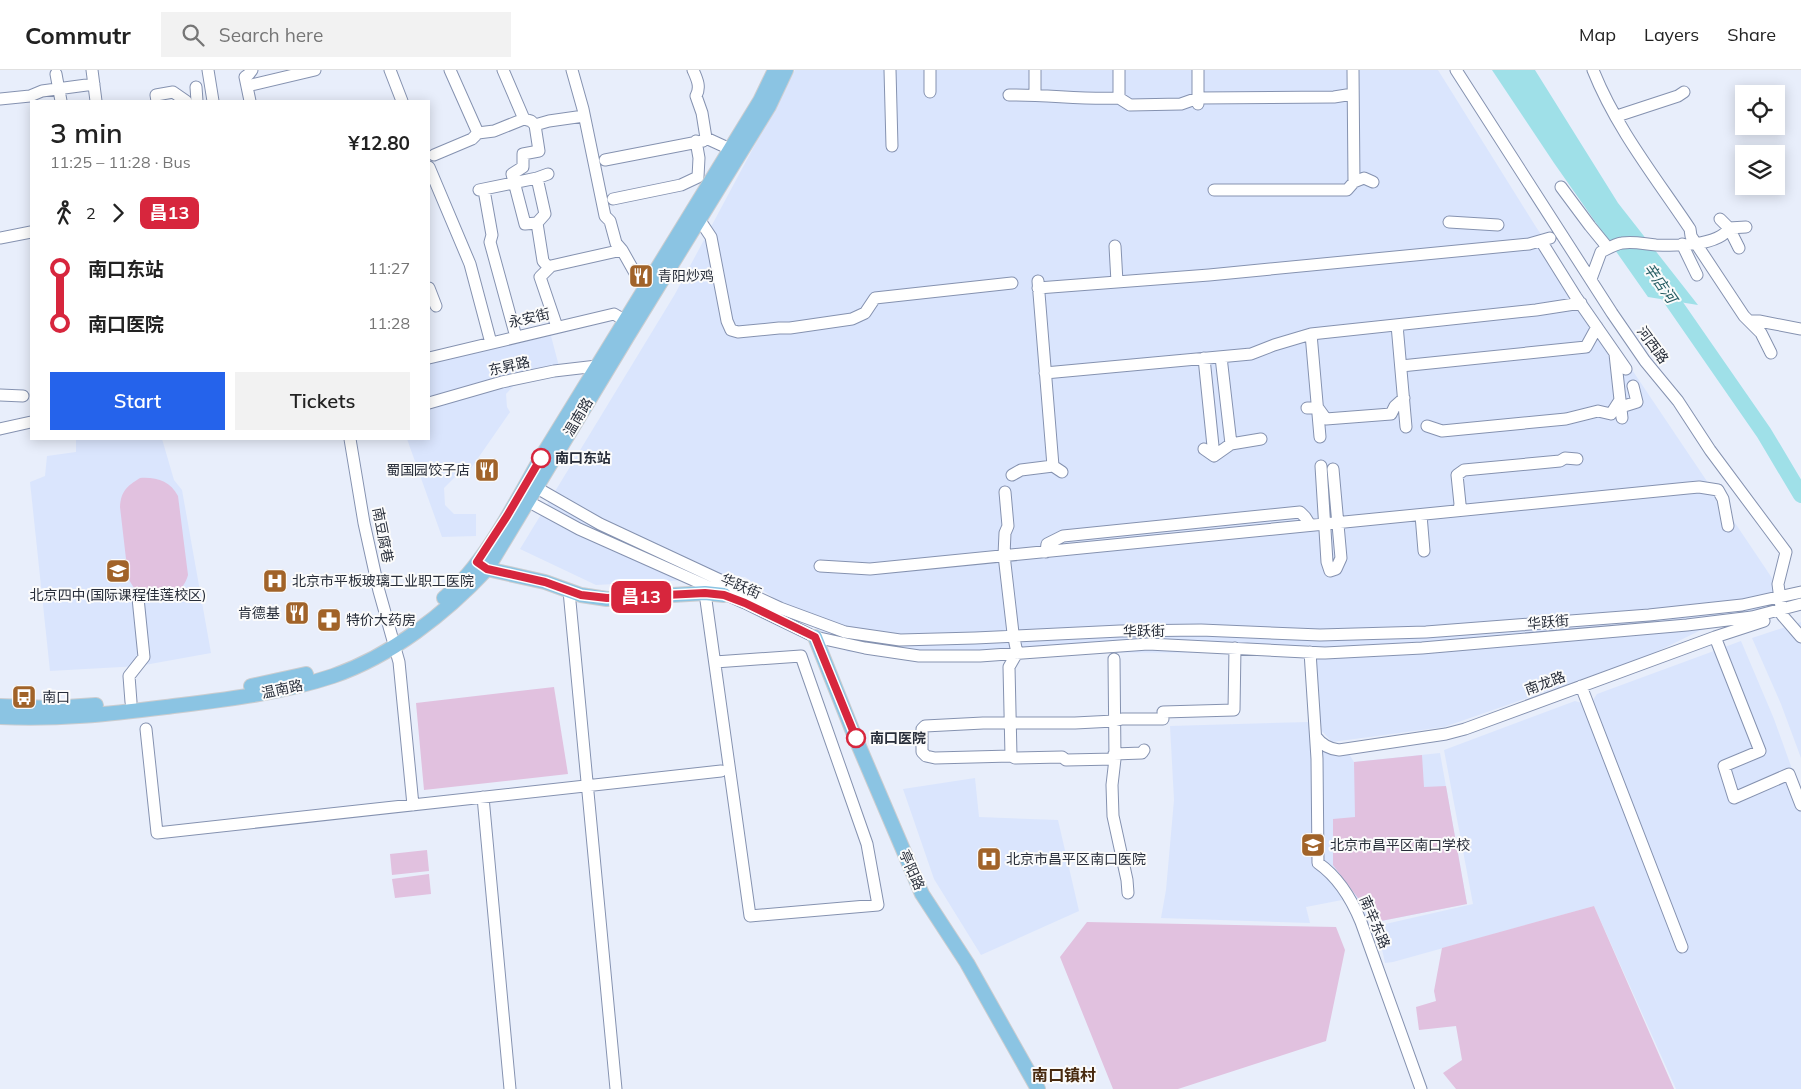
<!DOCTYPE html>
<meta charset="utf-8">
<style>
body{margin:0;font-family:Mulish,"Noto Sans SC",sans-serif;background:#f2f2f2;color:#222;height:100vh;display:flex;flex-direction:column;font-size:19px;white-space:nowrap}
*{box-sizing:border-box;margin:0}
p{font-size:16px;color:#767676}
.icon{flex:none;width:28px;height:28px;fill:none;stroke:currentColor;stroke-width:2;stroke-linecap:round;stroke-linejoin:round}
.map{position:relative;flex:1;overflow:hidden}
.drawer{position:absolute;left:30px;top:30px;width:400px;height:340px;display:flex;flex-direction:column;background:#fff;border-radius:0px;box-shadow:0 2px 12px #0003}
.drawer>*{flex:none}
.badge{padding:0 10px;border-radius:8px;font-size:18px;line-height:32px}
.tools{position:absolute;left:1735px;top:15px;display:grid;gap:10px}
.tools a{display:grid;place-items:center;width:50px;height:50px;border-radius:0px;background:#fff;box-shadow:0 2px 12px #0003;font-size:25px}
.map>.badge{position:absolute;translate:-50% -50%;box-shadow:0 0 0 2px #fff}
.legs{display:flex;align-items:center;gap:8px;height:55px;padding:0 20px;font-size:16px}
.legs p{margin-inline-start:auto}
.headline{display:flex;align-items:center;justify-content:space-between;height:85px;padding:0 20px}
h1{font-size:28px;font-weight:600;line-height:38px}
.primary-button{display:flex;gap:10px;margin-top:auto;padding:10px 20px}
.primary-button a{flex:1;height:58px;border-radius:0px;background:#2563eb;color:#fff;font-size:20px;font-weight:600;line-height:58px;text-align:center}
.primary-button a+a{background:#f2f2f2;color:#222}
ul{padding:0 20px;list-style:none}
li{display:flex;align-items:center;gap:18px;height:55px;font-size:19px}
li i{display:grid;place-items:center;width:8px;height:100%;margin:0 6px;background:currentColor}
li i::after{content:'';width:12px;height:12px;margin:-6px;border:4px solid;border-radius:50%;background:#fff}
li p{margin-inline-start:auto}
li:first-child i{background:linear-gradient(#0000 50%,currentColor 0)}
li:last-child i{background:linear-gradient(currentColor 50%,#0000 0)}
header{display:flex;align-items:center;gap:30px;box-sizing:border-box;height:70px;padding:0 25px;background:#fff;border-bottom:1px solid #e0e0e0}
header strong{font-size:24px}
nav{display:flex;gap:28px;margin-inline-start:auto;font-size:18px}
.search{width:350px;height:45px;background:#f2f2f2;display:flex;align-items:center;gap:12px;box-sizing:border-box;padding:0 18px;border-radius:0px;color:#767676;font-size:19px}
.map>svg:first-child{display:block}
</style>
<header>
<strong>Commutr</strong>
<div class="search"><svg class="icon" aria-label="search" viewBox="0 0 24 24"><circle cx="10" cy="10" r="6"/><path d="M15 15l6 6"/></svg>Search here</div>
<nav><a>Map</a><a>Layers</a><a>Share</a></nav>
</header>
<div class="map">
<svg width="1801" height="1019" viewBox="0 0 1801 1019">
<rect width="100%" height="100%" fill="#e8eefb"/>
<!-- built -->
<path fill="#dae5fd" d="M795,0H1438L1536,157L1772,508L1775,539L1699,561L1648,586L1444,657L1332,672L1321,660L1314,585L1303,583L848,582L745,507L596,515L520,479L675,224Z
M551,266L561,304L517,312L506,324L507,337L510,342L465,407H455L444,418L445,435L454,444H476V466L442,467L407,369H429V293Z
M76,369H162L174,410L182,420L211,583L139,596L50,601L30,412L45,406L47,386L76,382Z
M1801,552V688L1781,634L1752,568Z
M1741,571L1774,649L1801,724V1019H1676L1594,836L1393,892L1385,893L1376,852L1366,848L1342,830L1306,837L1310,853L1161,848L1166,820L1174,730L1170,656L1309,652L1310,663L1320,681L1349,684L1354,692L1440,683L1467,834L1376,852L1381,855L1473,834L1444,680L1575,631L1582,633L1593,630L1597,624Z
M975,708L979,747L1058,750L1079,841L981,885L934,809L903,719Z"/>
<!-- green -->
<path fill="#e1c1df" d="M140,408C157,407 170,411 178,426L188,505C179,537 137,537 128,506L120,437C121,421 127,416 140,408Z
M554,617L568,704L424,720L416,633Z
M1422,685L1424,717L1446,716L1467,834L1376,852L1333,795V749L1355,747L1354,692Z
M427,780L429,801L392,805L390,784Z
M429,804L431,824L395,828L392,809Z
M1594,836L1674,1019H1456L1443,1003L1462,990L1456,956L1419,960L1416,937L1436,931L1434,921L1442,878Z
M1087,852L1336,857L1345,880L1326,971L1178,1019H1113L1060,887Z"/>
<!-- water -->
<path fill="#9fe0e8" d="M1492,0H1535L1618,133L1698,235L1648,227L1554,93Z"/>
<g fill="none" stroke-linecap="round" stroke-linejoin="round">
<!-- river -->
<path stroke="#9fe0e8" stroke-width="16" d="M1660,213L1764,363L1801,425"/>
<defs>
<path id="minor" d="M92,0L96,31
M208,0L213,31
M390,0L402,31
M450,0L478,63
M503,0L524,49
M572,0L583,39L605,146L610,151L616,173L622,180L644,219
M693,0C697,9 701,17 696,26L702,43L706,68L730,79
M890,0L892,76
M930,0V22
M1035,0V24
M1119,0V28
M1353,0L1354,112
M1456,0L1612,243L1645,291L1678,331L1710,380L1786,482L1778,514L1782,545L1801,567
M1593,0C1616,58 1656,108 1690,159L1691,166L1744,246L1761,263L1771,283
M56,4L61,31
M247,16L315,0
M196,17L197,31
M1009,25C1046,24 1082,30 1119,28L1130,35L1181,34L1198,28L1334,27L1353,24
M0,29L30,26L42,21L94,14
M157,31L156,25L173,22L186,31
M250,31L245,7L249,4L252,0
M1198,34V0
M1617,46L1678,26L1684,22
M535,55L539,81L523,84V97L512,104L525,154L537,153
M434,85L472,69L478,63L494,61L524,49L531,51L535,55L549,51L584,46
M605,90L703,71L706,68
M429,97L470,194L491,273
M537,108L545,144L537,153L543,191L549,198
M1561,117L1590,156L1608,178
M479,120L537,108L548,104
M484,120L492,165L490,172L516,267
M1214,120H1347L1354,112L1364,108L1373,112
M613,129L681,115L698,107L699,88L696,71
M699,149L711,167L727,251L731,260L738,262L779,258H790L852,249L865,243L875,228L1012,213
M1720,149L1729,158L1739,178
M1449,152L1498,155
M0,168L31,162
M1541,171L1576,227L1626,299
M1682,174L1697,205
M1115,176L1117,212
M1591,209L1601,182C1607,179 1615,174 1622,173C1634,171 1644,174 1656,175C1675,176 1719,176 1729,158L1746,157
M1038,211L1053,396
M429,218L436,236
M1038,218L1209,205L1529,174L1550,168
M1749,251H1759L1801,259
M1397,255L1406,357
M557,257L540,207L551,196L622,180
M1311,264L1320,367
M1615,284L1622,348
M1221,287L1231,374
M429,288L614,244L631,254
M1204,288L1214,386
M1401,296L1586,277L1597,257
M1045,303L1251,284L1274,275L1311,264L1536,240L1581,233
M0,325L23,326
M429,333L502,312L554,301L597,296
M1621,337L1637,332L1633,316
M1307,338H1318L1326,349L1391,344L1395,336L1404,328
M1427,356L1442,361L1566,349L1598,341L1611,344L1620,330
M0,359L31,352
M350,369L364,453L379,521L399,592L413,735
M1204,379L1214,386L1231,374L1261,369
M1321,396L1327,492L1330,501L1336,499L1341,488L1333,399
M1012,405L1021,400L1053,396L1062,402
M530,414L600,454L780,538L845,562L900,570L975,568L1120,561L1201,560L1320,565L1426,562L1649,545L1742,535L1801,522
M1005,422L1008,456L1005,463L1004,485L1013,563L1017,583L1009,597L1011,686
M520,427L579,459L745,533L815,567L865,578L919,586H980L1148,574L1325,583L1422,578L1687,555L1752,547L1801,534
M1459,440L1460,434L1457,405L1464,400L1560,391L1565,388L1577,389
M1421,445L1424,481
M1046,482L1047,474L1063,466L1300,442L1305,447L1310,455
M820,496L870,499L1688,418L1699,417L1718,420L1723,429L1728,456
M569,521L616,1019
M705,523L750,846L878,835L867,774L801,586L715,592
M1715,567L1760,681L1724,696L1734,728L1789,704L1801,735
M1310,582L1317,689L1318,793C1338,807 1352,830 1361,852L1421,1019
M1114,589L1115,689L1112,715L1113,746L1127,810L1128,823
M1581,616L1682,877
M131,632L129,606L144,587L138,528
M1163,642L1234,640L1235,578
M146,659L157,763L721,701
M1316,667C1322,675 1329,679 1339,680L1446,664L1465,659L1715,567L1764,551
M1114,684L1142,683L1144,680
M1115,689L1066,690L1062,687L1015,688L1011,686L935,688L926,686L922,682V659L925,656L983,653H1075L1114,651L1122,649H1163
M483,727L510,1019"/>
<path id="major" d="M480,494L487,499L545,512L581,525L607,529L705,523L724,525
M444,528C484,496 516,432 541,388L760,31L775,0
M815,567L855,667L922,824L967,893L1038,1019
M251,616L306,604
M0,636L52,638L96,635
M0,647C57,650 110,644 166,637C222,630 279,624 333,606C391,586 445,544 487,499L627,267L769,36L786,0"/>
</defs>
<!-- minor casing -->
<use href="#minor" stroke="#8592b0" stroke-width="13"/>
<!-- major casing -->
<use href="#major" stroke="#cbcdd0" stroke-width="16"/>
<!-- minor -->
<use href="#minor" stroke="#fff" stroke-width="11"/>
<!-- major -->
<use href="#major" stroke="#8bc4e3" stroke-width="14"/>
</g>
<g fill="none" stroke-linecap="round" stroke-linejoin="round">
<defs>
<path id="line-1" d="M541,388L507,446L477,492L487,499L545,512L581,525L607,528L705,523L724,525L745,533L815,567L856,668"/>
</defs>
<!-- line-1 casing -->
<use href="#line-1" stroke="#fff" stroke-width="11"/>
<!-- line-1 -->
<use href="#line-1" stroke="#d7263d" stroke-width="8"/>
</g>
<!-- icons -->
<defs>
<symbol id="restaurant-square" viewBox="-11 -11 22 22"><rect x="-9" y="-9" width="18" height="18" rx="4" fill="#a16329" stroke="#fbfbfb"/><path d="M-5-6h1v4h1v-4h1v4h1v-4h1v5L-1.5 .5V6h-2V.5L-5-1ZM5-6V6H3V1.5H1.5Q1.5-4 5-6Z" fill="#fff"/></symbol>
<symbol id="school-square" viewBox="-11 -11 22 22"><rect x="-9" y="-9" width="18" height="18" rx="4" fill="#a16329" stroke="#fbfbfb"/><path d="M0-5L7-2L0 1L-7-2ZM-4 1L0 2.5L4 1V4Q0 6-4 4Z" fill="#fff"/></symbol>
<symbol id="hospital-square" viewBox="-11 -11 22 22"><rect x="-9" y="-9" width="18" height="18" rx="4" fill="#a16329" stroke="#fbfbfb"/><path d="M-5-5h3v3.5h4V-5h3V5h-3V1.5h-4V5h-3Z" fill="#fff"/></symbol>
<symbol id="pharmacy-square" viewBox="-11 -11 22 22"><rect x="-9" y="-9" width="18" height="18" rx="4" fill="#a16329" stroke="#fbfbfb"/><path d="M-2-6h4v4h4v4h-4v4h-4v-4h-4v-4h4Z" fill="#fff"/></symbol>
<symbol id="bus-square" viewBox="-11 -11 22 22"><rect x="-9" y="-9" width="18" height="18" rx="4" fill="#a16329" stroke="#fbfbfb"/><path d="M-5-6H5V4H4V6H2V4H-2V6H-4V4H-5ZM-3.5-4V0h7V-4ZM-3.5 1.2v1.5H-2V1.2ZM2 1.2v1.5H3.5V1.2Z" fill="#fff"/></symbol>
</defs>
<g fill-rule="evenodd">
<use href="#restaurant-square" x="627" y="192" width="28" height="28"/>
<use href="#restaurant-square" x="473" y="386" width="28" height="28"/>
<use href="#school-square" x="104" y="487" width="28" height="28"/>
<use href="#hospital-square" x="261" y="497" width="28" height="28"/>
<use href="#restaurant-square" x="283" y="529" width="28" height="28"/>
<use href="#pharmacy-square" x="315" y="536" width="28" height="28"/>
<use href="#bus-square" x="10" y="613" width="28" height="28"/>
<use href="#school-square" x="1299" y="761" width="28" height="28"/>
<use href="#hospital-square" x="975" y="775" width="28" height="28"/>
</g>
<!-- markers -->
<g fill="#fff" stroke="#d7263d" stroke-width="2.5">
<circle cx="541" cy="388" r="9"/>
<circle cx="856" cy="668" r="9"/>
</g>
<g text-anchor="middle" stroke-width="4" stroke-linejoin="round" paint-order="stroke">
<!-- poi labels -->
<g font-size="14" fill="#282e3a" stroke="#fbfbfb" text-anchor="start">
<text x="658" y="211">青阳炒鸡</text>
<text x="470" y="405" text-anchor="end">蜀国园饺子店</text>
<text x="292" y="516">北京市平板玻璃工业职工医院</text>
<text x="118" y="530" text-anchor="middle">北京四中(国际课程佳莲校区)</text>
<text x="280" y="548" text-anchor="end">肯德基</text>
<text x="346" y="555">特价大药房</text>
<text x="42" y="632">南口</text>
<text x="1330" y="780">北京市昌平区南口学校</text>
<text x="1006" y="794">北京市昌平区南口医院</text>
</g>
<!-- street labels -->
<g font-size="14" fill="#282e3a" stroke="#fbfbfb">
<text transform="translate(529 248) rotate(-13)" y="5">永安街</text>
<text transform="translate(1653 275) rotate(54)" y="5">河西路</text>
<text transform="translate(509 296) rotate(-13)" y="5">东昇路</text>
<text transform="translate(578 347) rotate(-59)" y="5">温南路</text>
<text transform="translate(383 465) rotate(79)" y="5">南豆腐巷</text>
<text transform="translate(741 516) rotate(23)" y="5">华跃街</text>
<text transform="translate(1548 552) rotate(-5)" y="5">华跃街</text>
<text transform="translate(1144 561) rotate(-1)" y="5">华跃街</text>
<text transform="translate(1545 613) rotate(-20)" y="5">南龙路</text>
<text transform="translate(282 619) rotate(-12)" y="5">温南路</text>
<text transform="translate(912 800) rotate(66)" y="5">亭阳路</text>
<text transform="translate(1375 852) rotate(67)" y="5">南辛东路</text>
</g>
<!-- stop labels -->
<g font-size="14" font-weight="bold" fill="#282e3a" stroke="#fbfbfb" text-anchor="start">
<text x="555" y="393">南口东站</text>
<text x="870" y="673">南口医院</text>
</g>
<!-- water labels -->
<g font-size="15" font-style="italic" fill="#255c62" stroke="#fbfbfb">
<text transform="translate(1660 213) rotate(55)" y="5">辛店河</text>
</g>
<!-- quarter labels -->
<g font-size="16" font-weight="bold" fill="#482a0f" stroke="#fbfbfb">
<text x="1064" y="1011">南口镇村</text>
</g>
</g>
</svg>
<div class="tools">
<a><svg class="icon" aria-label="locate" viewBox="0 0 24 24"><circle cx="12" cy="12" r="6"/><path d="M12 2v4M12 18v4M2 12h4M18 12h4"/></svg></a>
<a><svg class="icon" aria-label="layers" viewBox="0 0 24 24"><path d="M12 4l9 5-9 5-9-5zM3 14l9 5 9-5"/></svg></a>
</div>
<b class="badge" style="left:641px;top:527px;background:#d7263d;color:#fff">昌13</b>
<section class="drawer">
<div class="headline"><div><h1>3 min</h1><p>11:25 – 11:28 · Bus</p></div><b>¥12.80</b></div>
<div class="legs"><svg class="icon" aria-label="walk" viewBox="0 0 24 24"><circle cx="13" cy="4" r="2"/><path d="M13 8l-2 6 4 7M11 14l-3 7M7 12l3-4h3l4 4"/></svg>2<svg class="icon" aria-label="forward" viewBox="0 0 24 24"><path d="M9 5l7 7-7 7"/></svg><b class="badge" style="background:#d7263d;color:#fff">昌13</b></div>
<ul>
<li><i style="color:#d7263d"></i><b>南口东站</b><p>11:27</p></li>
<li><i style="color:#d7263d"></i><b>南口医院</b><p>11:28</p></li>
</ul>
<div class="primary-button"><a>Start</a><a>Tickets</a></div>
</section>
</div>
